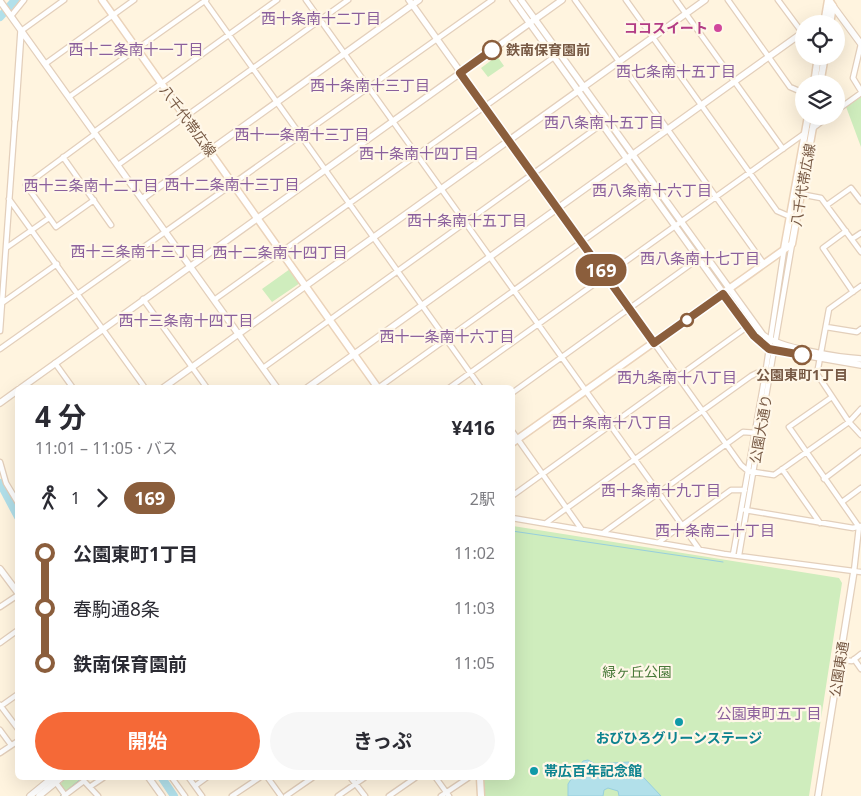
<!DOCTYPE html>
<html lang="ja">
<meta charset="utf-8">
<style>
body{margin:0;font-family:"Noto Sans","Noto Sans JP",sans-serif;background:#f7f7f7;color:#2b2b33;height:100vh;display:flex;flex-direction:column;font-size:19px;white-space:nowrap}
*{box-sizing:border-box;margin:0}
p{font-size:16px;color:#7c7c81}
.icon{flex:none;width:28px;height:28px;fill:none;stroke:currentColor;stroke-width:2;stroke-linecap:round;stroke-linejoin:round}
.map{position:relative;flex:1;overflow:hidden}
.details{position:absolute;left:15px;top:385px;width:500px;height:395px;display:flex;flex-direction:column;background:#fff;border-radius:8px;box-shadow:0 5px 20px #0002}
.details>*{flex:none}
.badge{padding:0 10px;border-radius:16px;font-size:18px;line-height:32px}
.controls{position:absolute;left:795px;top:15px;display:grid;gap:10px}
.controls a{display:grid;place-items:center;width:50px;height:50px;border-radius:50%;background:#fff;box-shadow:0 5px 20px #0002;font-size:25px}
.map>.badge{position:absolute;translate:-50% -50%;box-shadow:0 0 0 2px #fff}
.legs{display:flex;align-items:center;gap:8px;height:55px;padding:0 20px;font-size:16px}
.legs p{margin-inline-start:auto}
.headline{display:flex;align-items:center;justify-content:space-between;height:85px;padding:0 20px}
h1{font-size:28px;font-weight:700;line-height:38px}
.action{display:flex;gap:10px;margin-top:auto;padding:10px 20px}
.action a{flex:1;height:58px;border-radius:30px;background:#f56937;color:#fff;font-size:20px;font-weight:700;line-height:58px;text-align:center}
.action a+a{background:#f7f7f7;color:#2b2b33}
ul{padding:0 20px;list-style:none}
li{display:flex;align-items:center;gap:18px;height:55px;font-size:19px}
li i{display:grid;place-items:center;width:8px;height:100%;margin:0 6px;background:currentColor}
li i::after{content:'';width:12px;height:12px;margin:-6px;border:4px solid;border-radius:50%;background:#fff}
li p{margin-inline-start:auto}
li:first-child i{background:linear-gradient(#0000 50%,currentColor 0)}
li:last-child i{background:linear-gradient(currentColor 50%,#0000 0)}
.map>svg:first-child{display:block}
</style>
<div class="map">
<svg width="861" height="796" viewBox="0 0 861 796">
<rect width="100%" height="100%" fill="#fff4df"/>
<!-- green -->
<path fill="#cfedbd" d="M497,56L504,66L488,77L481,68Z
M861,93V147L845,104Z
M290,269L300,283L272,302L262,289Z
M513,526L839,578L842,583L809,796H483L481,778H512Z
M65,778H85L67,791H64L60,785Z"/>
<!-- water -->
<path fill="#b2e0ea" stroke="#97cfdd" d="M588,760L595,764L629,762L661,796H619L618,791L608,788L604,790L603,796H568V784L583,761Z"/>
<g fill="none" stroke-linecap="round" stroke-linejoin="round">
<!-- stream -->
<path stroke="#97cfdd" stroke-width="1" d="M512,531L723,562
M60,796L82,778"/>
<!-- river -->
<path stroke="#b2e0ea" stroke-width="8" d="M0,17L15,0
M0,483L18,517
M162,778L174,796"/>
<defs>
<path id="minor" d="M204,0L481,388
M306,0L699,549
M575,0L764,264
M626,0L777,211L791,217
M676,0L783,149
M728,0L790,87L804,93
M778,0L804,35
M11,16L24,0
M21,31L64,0
M861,44L853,78L861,91
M45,64L134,0
M69,97L206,0
M836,111L861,93
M812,129L829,116
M94,132L277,0
M63,157L111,225
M118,165L348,0
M800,194L821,198L861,252
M9,199L145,388
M94,200L56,227L26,185L95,134
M827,205L851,188L861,201
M846,231L823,248L853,292
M852,239L861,233
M6,248L49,218
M861,286L829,309L817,374L849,422L861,435
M143,299L207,388
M214,300L554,57
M2,303L57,264
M826,327L857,332L861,329
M0,331L15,119
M654,343L741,465L748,471L774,475L849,422L861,409
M0,349L492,0
M55,363L73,388
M263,368L602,124
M378,388L651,192
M449,388L805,133
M512,393L698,259
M832,397L789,427L859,527L854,571
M512,431L582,530
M0,462L6,483L18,503
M782,469L820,523
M824,479L861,451
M512,496L747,327
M842,502L861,488
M745,510L853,528L860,526
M512,518L724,554L861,572
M546,523L751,376L757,373L766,375
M603,533L743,432L757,433
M659,542L731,490H745
M733,555L765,375L784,250
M739,555L792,244
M0,607L18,595
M0,643L18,630
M854,659L861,669
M840,660L852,661L861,654
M0,705L18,729
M1,706L18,694
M0,730L11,745
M0,753L18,741
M172,778L185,796
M189,778L202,796
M268,778L281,796
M351,778L365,796
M436,778L449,796
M54,780L65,795
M91,786L103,778
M195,786L206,778
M64,796L84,781L98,796
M232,796L259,778
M286,796L312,778
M338,796L364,778
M389,796L415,778
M441,796L468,778"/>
<path id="tertiary" d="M409,0L654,343
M513,0L754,336L769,349L861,365
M521,0L763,335C779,348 839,358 861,359
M0,1L277,388
M833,6L861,44
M15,119L21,31
M142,199L419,0
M21,388L562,0
M163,388L705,0
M307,388L802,33
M0,403L18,390
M0,569L18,593
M149,778L162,796
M30,796L52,778
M39,796L61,778
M818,796L854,571"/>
<path id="secondary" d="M102,0L378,388
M829,0L833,6L830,24
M824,24L828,0
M814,84L818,56
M820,84L825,56
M784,249L808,116
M512,443L792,244L815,116
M480,778L481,796"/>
</defs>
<!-- minor casing -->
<use href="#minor" stroke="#e3cfbb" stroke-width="7"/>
<!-- tertiary casing -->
<use href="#tertiary" stroke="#e3cfbb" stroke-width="8"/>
<!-- secondary casing -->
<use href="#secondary" stroke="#ebd3ba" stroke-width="9"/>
<!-- minor -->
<use href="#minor" stroke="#fff" stroke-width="4.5"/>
<!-- tertiary -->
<use href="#tertiary" stroke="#fff" stroke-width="5.5"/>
<!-- secondary -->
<use href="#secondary" stroke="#fff" stroke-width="6"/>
</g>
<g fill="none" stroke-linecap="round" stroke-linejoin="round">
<defs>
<path id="line-1" d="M492,50L460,73L654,343L723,294L754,336L769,349L802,355"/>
</defs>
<!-- line-1 casing -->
<use href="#line-1" stroke="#fff" stroke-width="11"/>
<!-- line-1 -->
<use href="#line-1" stroke="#8b5e3c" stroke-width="8"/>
</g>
<!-- markers -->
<circle fill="#d1479c" stroke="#fff7e8" stroke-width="2" cx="718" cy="28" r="5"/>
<g fill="#fff" stroke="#8b5e3c" stroke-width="2.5">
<circle cx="492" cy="50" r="9"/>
<circle cx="687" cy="320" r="6"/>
<circle cx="802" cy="355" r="9"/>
</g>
<g fill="#0f9aa8" stroke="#fff7e8" stroke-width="2">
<circle cx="679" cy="722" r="5"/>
<circle cx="534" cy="771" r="5"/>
</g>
<g text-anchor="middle" stroke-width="4.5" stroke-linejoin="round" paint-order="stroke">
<!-- hotel labels -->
<g font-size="14" font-weight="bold" fill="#b23c85" stroke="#fff7e8" text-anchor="end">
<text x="708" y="33">ココスイート</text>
</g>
<!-- stop labels -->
<g font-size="14" font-weight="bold" fill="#775944" stroke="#fff7e8" text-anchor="start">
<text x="506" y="55">鉄南保育園前</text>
<text x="802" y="380" text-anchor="middle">公園東町1丁目</text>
</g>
<!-- street labels -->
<g font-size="14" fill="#775944" stroke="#fff7e8">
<text transform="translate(188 121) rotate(54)" y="5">八千代帯広線</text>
<text transform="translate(803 185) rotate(-80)" y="5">八千代帯広線</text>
<text transform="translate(761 429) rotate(-80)" y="5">公園大通り</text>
<text transform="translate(839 669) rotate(-81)" y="5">公園東通</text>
</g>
<!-- park labels -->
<g font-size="14" fill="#497939" stroke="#fff7e8">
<text x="637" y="677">緑ヶ丘公園</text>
</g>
<!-- culture labels -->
<g font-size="14" font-weight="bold" fill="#0d838f" stroke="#fff7e8">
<text x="679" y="743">おびひろグリーンステージ</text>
<text x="544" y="776" text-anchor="start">帯広百年記念館</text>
</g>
<!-- neighbourhood labels -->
<g font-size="15" fill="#8a5f9c" stroke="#fff7e8">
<text x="321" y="24">西十条南十二丁目</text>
<text x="136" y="55">西十二条南十一丁目</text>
<text x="676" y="77">西七条南十五丁目</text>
<text x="370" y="91">西十条南十三丁目</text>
<text x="604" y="128">西八条南十五丁目</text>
<text x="302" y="140">西十一条南十三丁目</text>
<text x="419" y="159">西十条南十四丁目</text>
<text x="232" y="190">西十二条南十三丁目</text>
<text x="91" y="191">西十三条南十二丁目</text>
<text x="652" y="196">西八条南十六丁目</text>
<text x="467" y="226">西十条南十五丁目</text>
<text x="138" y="257">西十三条南十三丁目</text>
<text x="280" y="258">西十二条南十四丁目</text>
<text x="700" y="264">西八条南十七丁目</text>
<text x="186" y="326">西十三条南十四丁目</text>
<text x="447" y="342">西十一条南十六丁目</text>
<text x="677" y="383">西九条南十八丁目</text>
<text x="612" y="428">西十条南十八丁目</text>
<text x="661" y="496">西十条南十九丁目</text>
<text x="715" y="536">西十条南二十丁目</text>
<text x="769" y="719">公園東町五丁目</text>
</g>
</g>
</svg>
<div class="controls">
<a><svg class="icon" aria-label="locate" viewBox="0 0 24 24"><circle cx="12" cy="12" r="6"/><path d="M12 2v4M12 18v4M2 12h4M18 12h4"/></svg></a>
<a><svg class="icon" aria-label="layers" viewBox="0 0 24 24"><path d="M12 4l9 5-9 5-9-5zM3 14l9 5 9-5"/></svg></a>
</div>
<b class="badge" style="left:601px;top:270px;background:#8b5e3c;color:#fff">169</b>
<section class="details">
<div class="headline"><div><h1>4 分</h1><p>11:01 – 11:05 · バス</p></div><b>¥416</b></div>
<div class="legs"><svg class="icon" aria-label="walk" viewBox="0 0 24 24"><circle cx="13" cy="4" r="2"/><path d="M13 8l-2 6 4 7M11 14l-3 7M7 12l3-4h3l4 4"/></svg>1<svg class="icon" aria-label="forward" viewBox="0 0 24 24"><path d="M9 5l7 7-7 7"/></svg><b class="badge" style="background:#8b5e3c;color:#fff">169</b><p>2駅</p></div>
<ul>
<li><i style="color:#8b5e3c"></i><b>公園東町1丁目</b><p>11:02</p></li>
<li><i style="color:#8b5e3c"></i><span>春駒通8条</span><p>11:03</p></li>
<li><i style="color:#8b5e3c"></i><b>鉄南保育園前</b><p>11:05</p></li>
</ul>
<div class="action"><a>開始</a><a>きっぷ</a></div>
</section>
</div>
